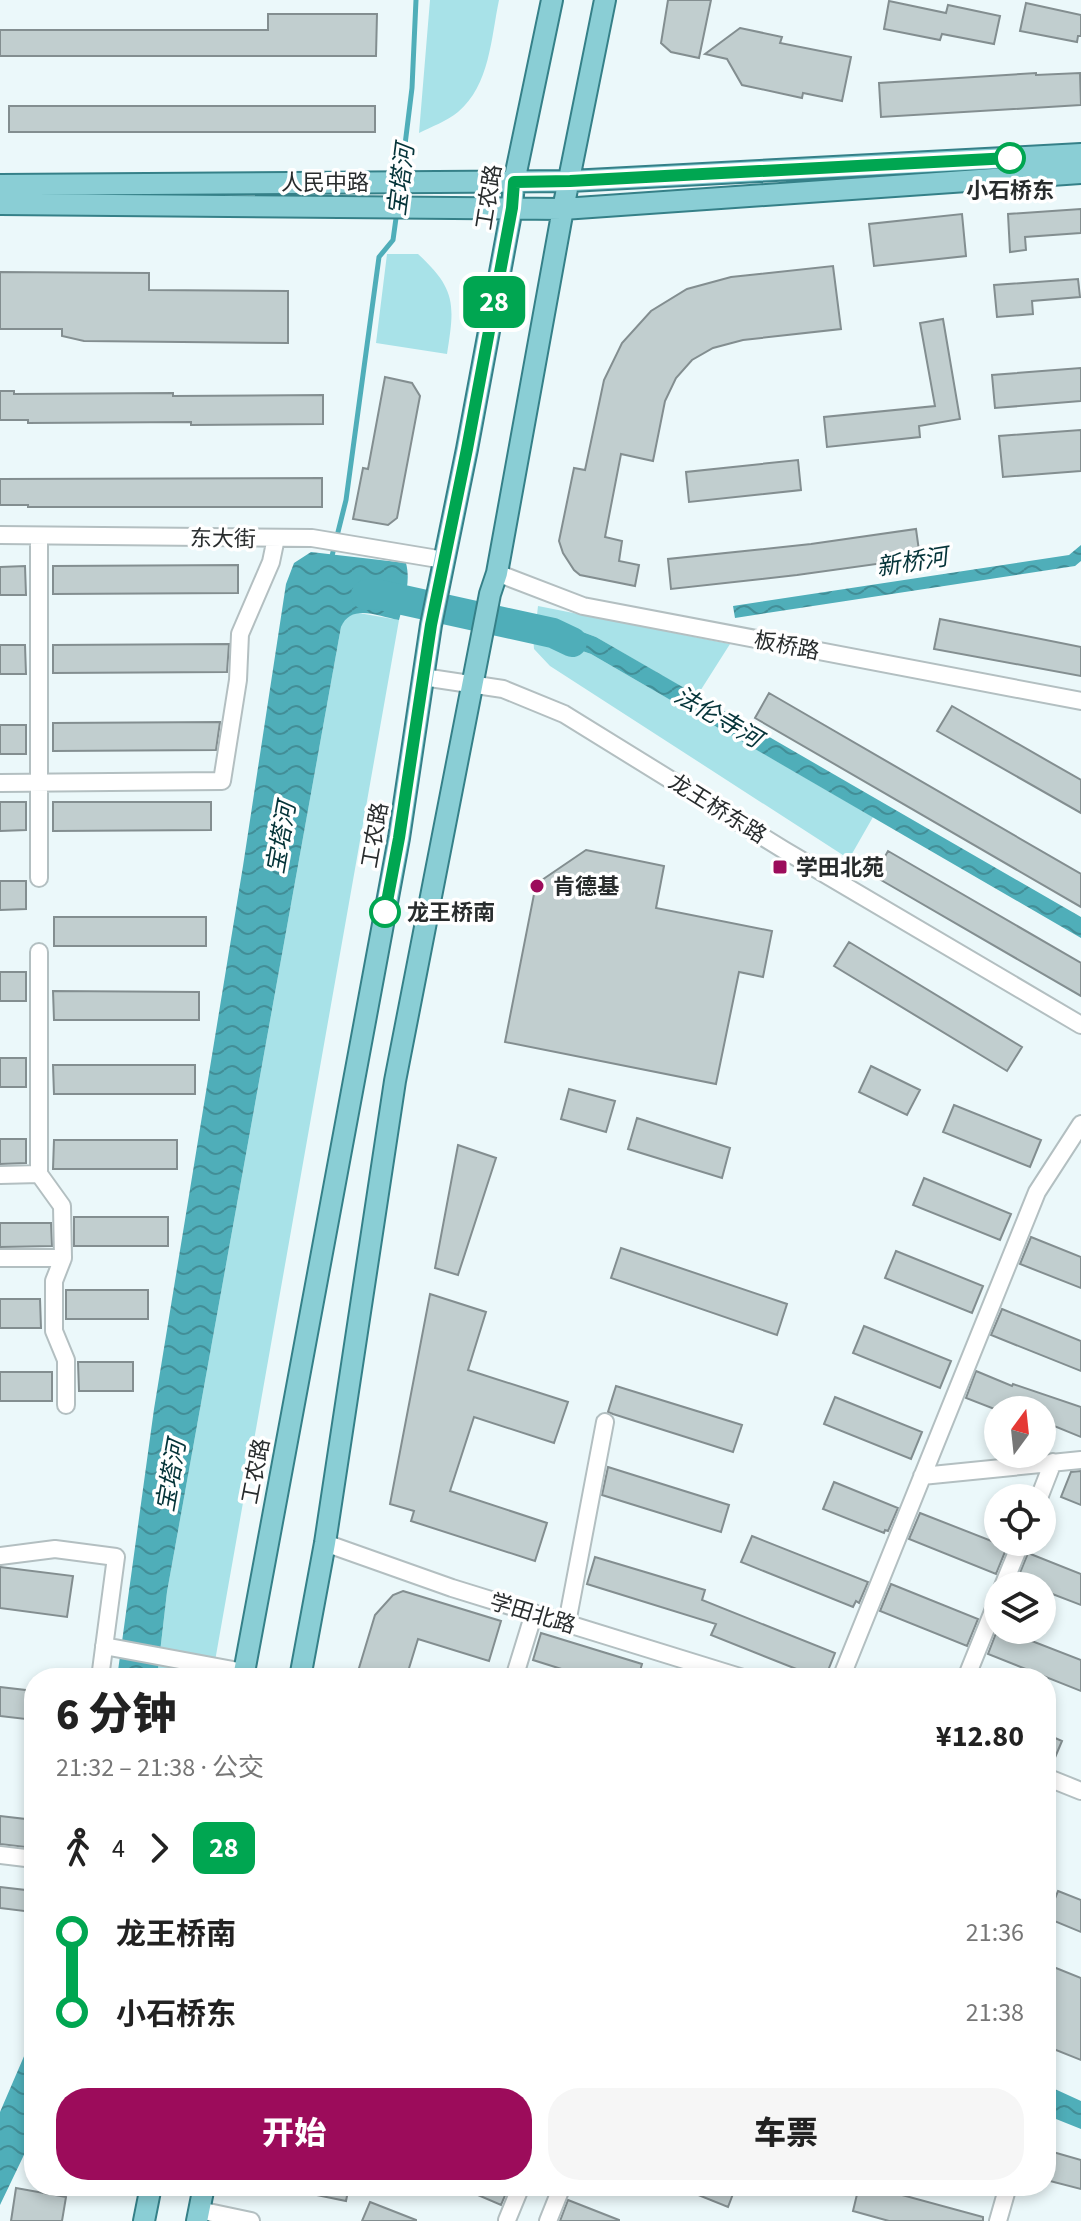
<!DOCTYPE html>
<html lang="zh">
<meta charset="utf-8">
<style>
body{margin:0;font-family:"Source Sans 3","Noto Sans SC",sans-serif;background:#f6f6f6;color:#222;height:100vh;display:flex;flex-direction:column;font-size:30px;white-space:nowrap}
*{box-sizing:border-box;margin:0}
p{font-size:26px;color:#767676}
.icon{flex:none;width:44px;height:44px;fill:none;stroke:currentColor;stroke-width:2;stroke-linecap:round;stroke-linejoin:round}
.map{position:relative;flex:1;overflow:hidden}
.drawer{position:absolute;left:24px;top:1668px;width:1032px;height:528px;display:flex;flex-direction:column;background:#fff;border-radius:32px;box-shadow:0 4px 12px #0003}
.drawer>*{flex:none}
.badge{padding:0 16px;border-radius:12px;font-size:28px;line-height:52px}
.needle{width:52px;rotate:15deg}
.fabs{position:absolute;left:984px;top:1396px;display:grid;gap:16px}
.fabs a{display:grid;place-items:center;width:72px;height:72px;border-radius:50%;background:#fff;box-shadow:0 4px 12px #0003;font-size:40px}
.map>.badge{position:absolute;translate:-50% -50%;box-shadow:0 0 0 4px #fff}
.legs{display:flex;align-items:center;gap:12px;height:88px;padding:0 32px;font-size:26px}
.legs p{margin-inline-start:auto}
.summary{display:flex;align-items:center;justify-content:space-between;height:136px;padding:0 32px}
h1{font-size:44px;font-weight:800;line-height:60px}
.action{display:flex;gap:16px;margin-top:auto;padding:16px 32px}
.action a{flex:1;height:92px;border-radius:32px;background:#9c0c5b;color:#fff;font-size:32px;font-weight:800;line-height:92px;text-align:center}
.action a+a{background:#f6f6f6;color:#222}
ul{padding:0 32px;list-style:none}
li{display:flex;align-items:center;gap:28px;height:80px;font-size:30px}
li i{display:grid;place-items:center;width:12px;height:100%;margin:0 10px;background:currentColor}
li i::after{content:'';width:20px;height:20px;margin:-10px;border:6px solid;border-radius:50%;background:#fff}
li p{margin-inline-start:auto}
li:first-child i{background:linear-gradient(#0000 50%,currentColor 0)}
li:last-child i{background:linear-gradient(currentColor 50%,#0000 0)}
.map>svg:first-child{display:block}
</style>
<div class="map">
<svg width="1081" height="2221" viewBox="0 0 1081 2221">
<defs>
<pattern id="water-waves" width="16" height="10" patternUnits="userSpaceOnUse" patternTransform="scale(2)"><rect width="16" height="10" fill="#4faeb9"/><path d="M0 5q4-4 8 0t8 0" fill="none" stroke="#428e97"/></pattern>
</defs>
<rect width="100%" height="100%" fill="#ebf8fa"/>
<!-- grass -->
<path fill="#a8e2e8" d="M430,0H499C491,38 490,85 458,112C447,121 431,127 419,133Z
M387,254H418C456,289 455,304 447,354L376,343Z
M538,606L730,644L697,696L596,637L537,615Z
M353,612L399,620L212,1678H157L167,1592L341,627L345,617Z
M533,634L591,654L873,817L849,859L550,666L534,649Z"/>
<!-- water -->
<path fill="url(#water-waves)" d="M1081,545V561L1075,566L735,618L733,606L1069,555Z
M311,552L406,563C411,582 404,602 399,620C378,616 351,603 341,627L167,1592L157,1678H117L154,1409L243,866L286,584L294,563Z
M537,615L596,637L1081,917V938L591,654L533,634Z
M34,2033V2134L0,2205V2112Z
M1046,2085L1081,2101V2129L1046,2115Z"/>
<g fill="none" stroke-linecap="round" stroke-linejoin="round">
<!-- stream -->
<path stroke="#4faeb9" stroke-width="5" d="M401,177L412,88L416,0
M331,560L346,500L379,257L393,240L397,211"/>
<!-- river -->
<path stroke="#4faeb9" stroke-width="30" d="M366,595L376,594L553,633L572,642"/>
</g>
<!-- building -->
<path fill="#c1cecf" stroke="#838e90" stroke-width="2" d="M668,0H711L699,58L671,52L661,43Z
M889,1L946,13L948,5L1000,16L994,44L942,34L940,40L884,29Z
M1026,3L1081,15V36H1078L1077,42L1020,31Z
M268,14H377L376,56H0V30H268Z
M740,28L782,37L780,43L851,57L842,101L803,93L802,98L742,85L727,59L705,54Z
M1036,73V75L1080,73L1081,105L881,117L879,83Z
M9,106H375V132H9Z
M1081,209V233L1025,237L1026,250L1010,252L1008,214Z
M962,214L966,256L874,266L869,224Z
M833,266L841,329L743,340L713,348L692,360L676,378L665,401L653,461L621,454L605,537L622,541L619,561L639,565L635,586L580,575L574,570L563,553L559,541L574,468L585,470L604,380L622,343L651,311L687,289L731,277Z
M0,272L149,273V290L288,291V343L84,341L62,336V329H0Z
M1078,279L1080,297L1032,301L1033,314L997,317L994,285Z
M943,319L960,419L919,426L920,437L827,447L824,417L935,406L920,323Z
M1081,368V401L995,408L992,375Z
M385,377L412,383L420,396L397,518L388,525L353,519L363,468L368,469Z
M0,391H14V394L173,393V396L323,395V424L191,425V422L28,423V420H0Z
M1081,430V471L1003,477L999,436Z
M798,460L801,490L689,502L686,472Z
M322,478V507H28V505H0V479Z
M916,529L920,558L797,575L671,589L668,559L811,544Z
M238,565V593L53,594V566Z
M25,566L26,595H0V567Z
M940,619L1081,647V676L934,649Z
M229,644L227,672L53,673V645Z
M0,645H25L26,674H0Z
M769,693L1081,874V907L755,718Z
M952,706L1081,780V813L937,731Z
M220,722L216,750L53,751V723Z
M0,725H26V754H0Z
M0,802H26V830L0,831Z
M53,802H211V830L53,831Z
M586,850L664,866L656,908L772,931L763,977L739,972L716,1084L505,1042L536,884Z
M888,851L1081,963V996L874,876Z
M0,881H26V909L0,910Z
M54,917H206V946H54Z
M849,942L1022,1047L1007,1071L834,966Z
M0,972H26V1001H0Z
M53,991L199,992V1020H54Z
M0,1058H26V1087H0Z
M53,1065H195V1094H54Z
M871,1066L920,1090L907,1115L859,1092Z
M569,1089L615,1101L606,1132L561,1119Z
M954,1105L1041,1140L1030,1167L943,1132Z
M637,1118L730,1148L722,1178L628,1149Z
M0,1139H26V1163L0,1164Z
M54,1140H177V1169H53Z
M458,1145L496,1158L458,1275L435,1268Z
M924,1178L1011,1214L1000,1240L913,1205Z
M74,1217H168V1246H74Z
M0,1223H51L52,1246L0,1247Z
M1031,1237L1081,1257V1288L1020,1264Z
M621,1248L787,1304L777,1335L611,1278Z
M896,1251L983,1286L972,1313L885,1278Z
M66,1290H148V1319H66Z
M430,1294L486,1312L468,1370L568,1402L554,1443L474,1417L450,1491L547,1523L535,1561L411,1521L414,1511L390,1504Z
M0,1299H40L41,1328H0Z
M1002,1309L1081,1341V1371L991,1335Z
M864,1326L951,1361L940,1388L853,1353Z
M78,1362H133V1391H79Z
M976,1371L1012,1386L1013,1384L1081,1407V1437L1042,1421V1410H997L966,1398Z
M0,1372H52V1401H0Z
M616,1386L742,1425L733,1452L613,1414L608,1412Z
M835,1397L922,1432L911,1459L824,1424Z
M608,1467L729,1505L721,1532L602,1495Z
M1081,1471V1505L1061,1497L1071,1472Z
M834,1482L898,1508L888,1531L885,1530L884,1533L823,1509Z
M920,1513L1007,1547L996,1574L909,1539Z
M752,1536L868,1582L859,1603L856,1601L853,1607L741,1562Z
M1028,1553L1081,1574V1605L1042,1590V1586H1033L1017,1580Z
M595,1557L705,1590L702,1600L835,1653L825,1678H819L711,1635L716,1624L587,1584Z
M0,1567L73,1576L67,1617L0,1608Z
M891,1584L978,1619L967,1646L880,1611Z
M403,1591L501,1621L489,1661L418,1639L406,1678H356L375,1615L393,1595Z
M998,1628L1081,1660V1691L988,1654Z
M541,1633L642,1664L638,1678H590L533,1660Z
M0,1687L34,1691V1720L0,1716Z
M1046,1734L1062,1741L1051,1767L1046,1766Z
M0,1816L34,1820V1848L0,1844Z
M0,1887L34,1891L32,1912L0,1908Z
M1058,1891L1081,1900V1932L1047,1918Z
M1046,1964L1081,1978V2060L1046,2046Z
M1046,2150L1081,2160V2189L1046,2180Z
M303,2186H349L346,2201L302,2192Z
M457,2186H509L501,2205Z
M676,2186H736L728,2207Z
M859,2186H869L983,2217V2221H889L853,2211Z
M16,2188L66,2197L62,2221H11Z
M568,2200L619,2220V2221H560Z
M370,2202L416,2220V2221H362Z"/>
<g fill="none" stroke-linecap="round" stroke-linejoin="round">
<defs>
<path id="minor" d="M0,535L312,538L444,560
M39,536V878
M497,573L583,606L1081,701
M423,677L503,689L564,714L784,850L1081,1025
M0,783L222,781L238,680L240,634L271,562L276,538
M39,952V1174L62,1206L63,1258L54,1281V1331L66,1360V1405
M0,1175L39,1174
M0,1258H63
M922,1476L1081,1460
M1039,1498L1053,1462
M325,1543L452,1588L743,1678
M0,1556L55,1549L116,1557L100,1678
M1003,1586L1021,1542
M567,1623L605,1422
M104,1646L244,1672
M514,1678L534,1613
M841,1678L1037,1192L1081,1124
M966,1678L998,1599
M1046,1777L1081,1791
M0,1855L34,1859
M199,2210L251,2221
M507,2220L521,2186
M548,2221L562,2186
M998,2221L1008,2186"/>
<path id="major" d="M0,185L570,181L1081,154
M0,204L563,209L1081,173
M243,1678L399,838L431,625L467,449L512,208L514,182L552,0
M300,1678L325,1543L395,1081L490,594L497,573L563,209L605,0
M144,2221L151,2186
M197,2221L204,2186"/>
</defs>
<!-- minor casing -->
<use href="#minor" stroke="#b3bfc1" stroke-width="20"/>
<!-- major casing -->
<use href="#major" stroke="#358088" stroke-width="24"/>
<!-- minor -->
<use href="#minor" stroke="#fff" stroke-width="16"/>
<!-- major -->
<use href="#major" stroke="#8aced5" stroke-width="20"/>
</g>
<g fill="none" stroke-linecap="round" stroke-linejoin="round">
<defs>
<path id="line-1" d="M385,912L399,838L431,625L467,449L512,208L514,182L570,181L1010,158"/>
</defs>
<!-- line-1 casing -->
<use href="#line-1" stroke="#fff" stroke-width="18"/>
<!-- line-1 -->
<use href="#line-1" stroke="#00a651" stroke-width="12"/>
</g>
<!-- markers -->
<g fill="#fff" stroke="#00a651" stroke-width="4">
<circle cx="1010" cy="158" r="14"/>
<circle cx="385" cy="912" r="14"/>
</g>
<g fill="#9c0c5b" stroke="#fff" stroke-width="3">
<rect x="772" y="859" width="16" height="16" rx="4"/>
<circle cx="537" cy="886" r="8"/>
</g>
<g text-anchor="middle" stroke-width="7" stroke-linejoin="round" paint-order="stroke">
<!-- street labels -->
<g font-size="22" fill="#282c2d" stroke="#fff">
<text x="325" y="190">人民中路</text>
<text transform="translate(488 197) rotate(-81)" y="8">工农路</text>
<text transform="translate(223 538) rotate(1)" y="8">东大街</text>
<text transform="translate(787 645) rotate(11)" y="8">板桥路</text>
<text transform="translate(718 808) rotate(32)" y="8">龙王桥东路</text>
<text transform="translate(374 835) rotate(-80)" y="8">工农路</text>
<text transform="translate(255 1471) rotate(-79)" y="8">工农路</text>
<text transform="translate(533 1613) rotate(17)" y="8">学田北路</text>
</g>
<!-- stop labels -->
<g font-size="22" font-weight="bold" fill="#282c2d" stroke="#fff">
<text x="1010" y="198">小石桥东</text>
<text x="407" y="920" text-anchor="start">龙王桥南</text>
</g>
<!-- poi labels -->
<g font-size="22" font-weight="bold" fill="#282c2d" stroke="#fff" text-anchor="start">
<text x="796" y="875">学田北苑</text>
<text x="553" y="894">肯德基</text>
</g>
<!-- water labels -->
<g font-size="24" font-style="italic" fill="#053439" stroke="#fff">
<text transform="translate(401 180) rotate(-83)" y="8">宝塔河</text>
<text transform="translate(912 562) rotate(-9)" y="8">新桥河</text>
<text transform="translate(718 717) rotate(30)" y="8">法伦寺河</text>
<text transform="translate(281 838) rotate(-80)" y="8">宝塔河</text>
<text transform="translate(171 1476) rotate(-80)" y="8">宝塔河</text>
</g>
</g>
</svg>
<div class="fabs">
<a><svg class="needle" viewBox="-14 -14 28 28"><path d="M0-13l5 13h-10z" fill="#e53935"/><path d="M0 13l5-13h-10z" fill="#767676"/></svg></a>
<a><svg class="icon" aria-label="locate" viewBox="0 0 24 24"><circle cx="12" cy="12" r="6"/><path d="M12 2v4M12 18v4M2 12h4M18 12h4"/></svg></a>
<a><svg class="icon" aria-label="layers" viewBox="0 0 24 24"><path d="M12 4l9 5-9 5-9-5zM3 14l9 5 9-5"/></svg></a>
</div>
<b class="badge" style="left:494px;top:302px;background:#00a651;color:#fff">28</b>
<section class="drawer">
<div class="summary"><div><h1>6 分钟</h1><p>21:32 – 21:38 · 公交</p></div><b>¥12.80</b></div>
<div class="legs"><svg class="icon" aria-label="walk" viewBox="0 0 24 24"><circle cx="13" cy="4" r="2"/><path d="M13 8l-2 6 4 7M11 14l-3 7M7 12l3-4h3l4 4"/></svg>4<svg class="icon" aria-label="forward" viewBox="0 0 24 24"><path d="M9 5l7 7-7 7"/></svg><b class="badge" style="background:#00a651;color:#fff">28</b></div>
<ul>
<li><i style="color:#00a651"></i><b>龙王桥南</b><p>21:36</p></li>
<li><i style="color:#00a651"></i><b>小石桥东</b><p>21:38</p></li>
</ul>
<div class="action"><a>开始</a><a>车票</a></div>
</section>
</div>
